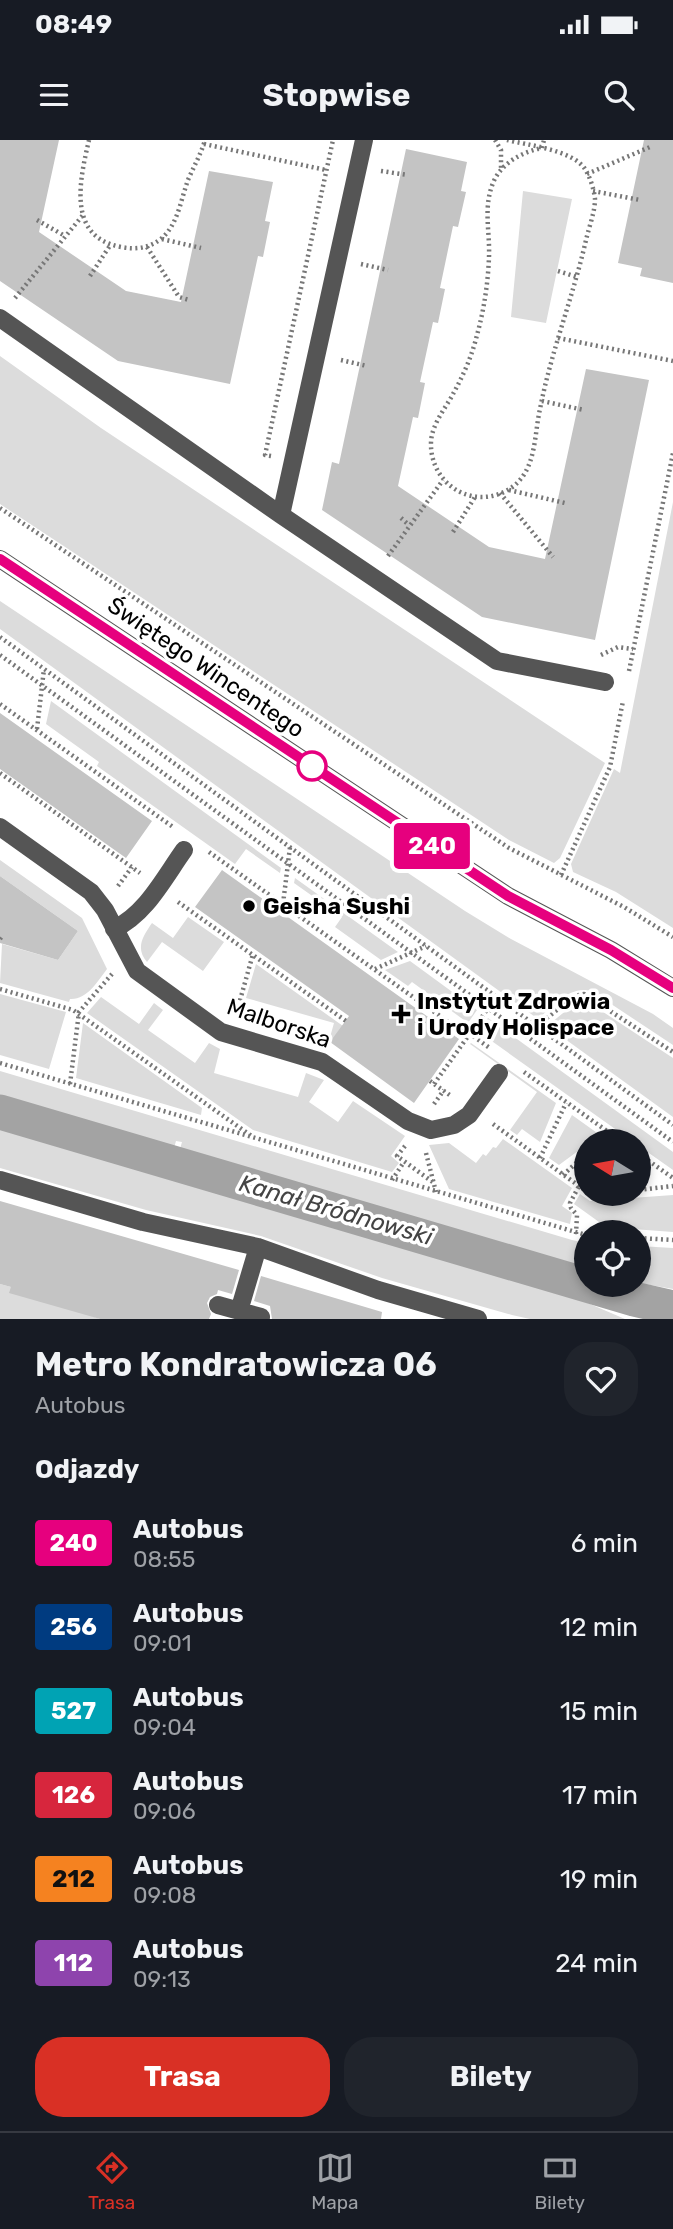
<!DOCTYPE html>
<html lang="pl">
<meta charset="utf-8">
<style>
body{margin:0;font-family:Rubik,sans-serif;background:#20242c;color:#f1f3f6;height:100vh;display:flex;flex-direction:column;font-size:26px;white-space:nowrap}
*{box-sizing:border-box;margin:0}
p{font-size:23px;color:#9ea1a6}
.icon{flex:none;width:38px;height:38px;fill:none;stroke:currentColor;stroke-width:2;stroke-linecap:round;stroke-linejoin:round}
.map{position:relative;height:1179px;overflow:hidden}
.side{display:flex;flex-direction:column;background:#171b24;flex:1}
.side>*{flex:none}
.badge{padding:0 14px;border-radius:5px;font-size:24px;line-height:46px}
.needle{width:46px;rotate:281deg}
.tools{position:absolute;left:574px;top:989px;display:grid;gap:14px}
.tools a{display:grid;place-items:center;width:77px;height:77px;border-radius:50%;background:#171b24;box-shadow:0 4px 10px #0003;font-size:35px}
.map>.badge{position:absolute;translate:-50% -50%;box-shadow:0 0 0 4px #fff}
h2{padding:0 35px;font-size:26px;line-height:63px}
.round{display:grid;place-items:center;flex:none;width:74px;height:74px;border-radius:28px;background:#20242c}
.headline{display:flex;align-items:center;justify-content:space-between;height:119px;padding:0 35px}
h1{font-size:33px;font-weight:700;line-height:52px}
.action{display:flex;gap:14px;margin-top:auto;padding:14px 35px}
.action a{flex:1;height:80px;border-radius:28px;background:#d93025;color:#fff;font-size:28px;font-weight:700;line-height:80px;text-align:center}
.action a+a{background:#20242c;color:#f1f3f6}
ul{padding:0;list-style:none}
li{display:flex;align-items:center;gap:21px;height:84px;padding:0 35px}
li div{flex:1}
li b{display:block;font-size:26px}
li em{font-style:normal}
li .badge{min-width:77px;font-weight:700;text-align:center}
.status{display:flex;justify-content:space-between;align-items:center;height:49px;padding:0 35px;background:#171b24;direction:ltr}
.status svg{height:19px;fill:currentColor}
header{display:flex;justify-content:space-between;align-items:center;height:91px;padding:0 35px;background:#171b24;font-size:32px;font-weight:700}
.tab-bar{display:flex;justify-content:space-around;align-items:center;height:98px;border-top:2px solid #363941;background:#171b24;font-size:19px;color:#9ea1a6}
.tab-bar a{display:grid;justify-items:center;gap:4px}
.tab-bar .selected{color:#d93025}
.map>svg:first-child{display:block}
</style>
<div class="status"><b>08:49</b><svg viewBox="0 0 49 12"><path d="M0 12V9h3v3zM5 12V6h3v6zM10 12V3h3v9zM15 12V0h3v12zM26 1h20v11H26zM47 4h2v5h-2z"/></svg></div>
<header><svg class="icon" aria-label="menu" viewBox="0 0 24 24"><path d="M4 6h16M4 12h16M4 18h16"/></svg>Stopwise<svg class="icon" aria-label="search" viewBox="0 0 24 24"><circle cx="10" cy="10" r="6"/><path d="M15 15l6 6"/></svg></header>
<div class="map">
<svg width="673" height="1179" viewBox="0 0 673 1179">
<rect width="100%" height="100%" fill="#fff"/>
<!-- green -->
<path fill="#dcdcdc" d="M523,51L572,59L546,183L511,177Z
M0,216L101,288L605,623L560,718L554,723L509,700L0,364Z
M673,362V788L616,752L573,732L571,724L614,629L620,633Z
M0,461L465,771L511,799L653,874L673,888V905L593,852C572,843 553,866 538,879L0,489Z
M51,561L281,728L280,733L246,709L235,724L97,626L99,622L46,584Z
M0,720L82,778L107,829C97,842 87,860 70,859L69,862L0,843L2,804L58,820L78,791L0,736Z
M295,738L398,812L381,820L335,787L342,777L294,743Z
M188,777L224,802L203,831L162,802L147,822C135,808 143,796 152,783L173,798Z
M410,821L477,870L468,883L412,842L408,846L385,830Z
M256,824L343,886L327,908L334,883L246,858Z
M0,854L66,872L49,929L0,915Z
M101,857L139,884L154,863L163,870L148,890L195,923L209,903L220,909L214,933L298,957L306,933L324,940L309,962L338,982L353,961L405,996L391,1016L399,1023L392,1032L253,990L87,873Z
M585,860L673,918V977L547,886L578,861Z
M488,878L673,1012V1030L639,1006V1001H632L479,892Z
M83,883L202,968L201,975L76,938Z
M471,903L556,963L540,1002L522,989L517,995L510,990L537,952L470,904Z
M0,931L572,1100L586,1103V1128L180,1009L182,1002L176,1001L174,1008L0,957Z
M572,975L600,995L591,1001H586V1005L559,1025L549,1018Z
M0,988L576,1158L625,1179H530L512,1175L382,1138L261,1096L146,1070L0,1028Z
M503,999L572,1048L562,1066L572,1073L570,1084L449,1049L429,1005L449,1003L476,1023L483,1014L486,1016L493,1007L496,1008Z
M580,1054L590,1061L673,1055V1092L606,1087L574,1064Z
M639,1106L673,1108V1149L639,1143Z
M0,1144L11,1147L100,1179H0Z"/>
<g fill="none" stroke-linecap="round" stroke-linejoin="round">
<!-- canal -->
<path stroke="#a3a3a3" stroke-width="35" d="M0,972L634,1159L673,1168"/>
</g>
<!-- building -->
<path fill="#c4c4c4" d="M0,0H59L39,92L126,151L181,162L209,31L273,42L265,81L270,82L263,117L258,116L230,244L118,221L0,141Z
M644,0H673V143L640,136L642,128L618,123Z
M406,9L467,22L461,51L466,52L458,87L453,86L440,148L445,149L438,183L433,182L420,242L425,243L418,278L413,277L398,346L489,407L545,419L586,229L649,240L595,500L482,477L322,370L332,322L339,324Z
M0,573L152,681L126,718L0,629Z
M222,730L459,899L414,963L330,902L349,876L195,767Z
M0,736L78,791L58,820L0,803Z
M0,1061L239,1130L232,1154L218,1150L217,1154L210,1157L207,1163L211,1174L209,1179H100L9,1153L11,1147L0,1144Z
M261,1136L382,1172L381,1179H272L270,1166L254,1161Z"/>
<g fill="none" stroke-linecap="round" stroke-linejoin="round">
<!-- path -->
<path stroke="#777" stroke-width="4.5" stroke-dasharray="2 3.5" stroke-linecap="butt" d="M89,0C80,39 66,97 121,107C136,110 150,108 162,98C178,84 181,59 188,40C194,26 201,14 205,0
M495,0L501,10V28
M507,0C527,5 573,10 585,29C590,37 594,49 595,59C595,72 589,87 586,100C573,157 551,212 540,269C535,291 536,317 523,336C512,352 491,360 472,356C447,351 430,328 431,302C432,284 445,269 453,254C463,236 472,216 477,195C484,170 488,143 489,117C490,91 483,68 493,43C501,23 522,12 542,8
M204,4L326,30
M542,8L544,0
M381,31L408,35
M587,34L650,7
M593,51L640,60
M37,80L65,96
M162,99L201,108
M147,107L179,157L189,160
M361,124L388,130
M558,131L577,137
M90,136L111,104
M15,158L83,75
M558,198L673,221
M341,220L367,226
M542,261L584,270
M271,316L265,315L333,0
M509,350L565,363
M500,353L553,417
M0,368L509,708L624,767L673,797
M401,378L409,385
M453,392L475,357
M388,416L443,340
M0,497L673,985
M0,515L673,1002
M601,515L618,507L633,509
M629,531L673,313
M0,564L173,687
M37,589L44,529
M0,633L140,733
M209,712L468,896
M561,735L610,627L623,561
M118,746L132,727
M178,762L346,881
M283,764L290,707
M0,799L2,796
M375,829L426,806
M0,849L73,870L253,997
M237,871L253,814
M469,893L491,909
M525,895L575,856L584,854L673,912
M0,923L586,1095
M524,932L621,1001
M430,941L451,956
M70,944L79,872L112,834
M434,944L496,857
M434,964L444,950
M493,984L586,1051
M601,1001L610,993
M405,1006L397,1016L434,1043
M426,1013L436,1052
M639,1014L673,1038
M540,1018L566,963
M563,1035L586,1014
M392,1040L404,1022
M639,1050L673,1046
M592,1054H605
M576,1094L577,1075L571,1068L570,1063L579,1046
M639,1098L673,1100"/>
<!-- minor -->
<path stroke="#555" stroke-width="18" d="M0,178L281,375L497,521L605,542
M281,375L364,0
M0,419L508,756L611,810L673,848
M0,687L91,752L105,770L137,831L221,892L322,922L408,981L431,990L454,985L469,975L499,933
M114,789C146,774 164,738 184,710
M0,1040L143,1082L258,1107L378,1150L478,1179
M218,1165L261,1177
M239,1171L258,1107"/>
</g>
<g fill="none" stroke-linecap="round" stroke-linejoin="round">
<defs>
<path id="line" d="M0,419L508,756L611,810L673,848"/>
</defs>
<!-- line casing -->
<use href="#line" stroke="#fff" stroke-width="16"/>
<!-- line -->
<use href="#line" stroke="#e6007e" stroke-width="10"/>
</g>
<!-- markers -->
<circle fill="#fff" stroke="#e6007e" stroke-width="3.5" cx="312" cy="626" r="14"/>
<g fill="#000" stroke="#fff" stroke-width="2.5">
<circle cx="249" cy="766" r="7"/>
<path d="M397.5 863.5h7v7h7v7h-7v7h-7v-7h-7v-7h7z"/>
</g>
<g text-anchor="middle" stroke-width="7" stroke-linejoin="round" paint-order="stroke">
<!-- street labels -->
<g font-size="23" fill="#000" stroke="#fff">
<text transform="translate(206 527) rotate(34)" y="8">Świętego Wincentego</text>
<text transform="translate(279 883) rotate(19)" y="8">Malborska</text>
</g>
<!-- poi labels -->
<g font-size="23" font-weight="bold" fill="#000" stroke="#fff" text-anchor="start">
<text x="263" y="774">Geisha Sushi</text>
<text x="417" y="869">Instytut Zdrowia<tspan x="417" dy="26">i Urody Holispace</tspan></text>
</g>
<!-- water labels -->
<g font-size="24" font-style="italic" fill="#444" stroke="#fff">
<text transform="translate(336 1070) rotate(16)" y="8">Kanał Bródnowski</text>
</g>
</g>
</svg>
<div class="tools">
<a><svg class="needle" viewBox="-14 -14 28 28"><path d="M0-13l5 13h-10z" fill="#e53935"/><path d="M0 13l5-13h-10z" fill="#9ea1a6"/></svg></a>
<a><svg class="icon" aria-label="locate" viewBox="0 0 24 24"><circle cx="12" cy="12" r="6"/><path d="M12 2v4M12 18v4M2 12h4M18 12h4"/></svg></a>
</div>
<b class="badge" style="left:432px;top:706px;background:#e6007e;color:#fff">240</b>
</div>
<section class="side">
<div class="headline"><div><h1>Metro Kondratowicza 06</h1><p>Autobus</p></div><a class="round"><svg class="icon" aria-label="heart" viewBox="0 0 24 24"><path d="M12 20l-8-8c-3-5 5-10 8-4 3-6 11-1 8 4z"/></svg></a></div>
<h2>Odjazdy</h2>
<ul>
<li><span class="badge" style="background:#e6007e;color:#fff">240</span><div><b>Autobus</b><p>08:55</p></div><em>6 min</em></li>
<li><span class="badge" style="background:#003b80;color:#fff">256</span><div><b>Autobus</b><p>09:01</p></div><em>12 min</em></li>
<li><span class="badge" style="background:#00a3b4;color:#fff">527</span><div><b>Autobus</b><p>09:04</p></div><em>15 min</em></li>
<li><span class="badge" style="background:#d7263d;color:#fff">126</span><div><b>Autobus</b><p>09:06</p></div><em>17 min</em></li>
<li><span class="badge" style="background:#f58220;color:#111">212</span><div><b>Autobus</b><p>09:08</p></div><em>19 min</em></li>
<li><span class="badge" style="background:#8e44ad;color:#fff">112</span><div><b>Autobus</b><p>09:13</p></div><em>24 min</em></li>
</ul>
<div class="action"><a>Trasa</a><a>Bilety</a></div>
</section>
<nav class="tab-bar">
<a class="selected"><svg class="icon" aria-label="directions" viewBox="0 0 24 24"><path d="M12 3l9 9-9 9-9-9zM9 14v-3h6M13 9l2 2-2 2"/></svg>Trasa</a>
<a><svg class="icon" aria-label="map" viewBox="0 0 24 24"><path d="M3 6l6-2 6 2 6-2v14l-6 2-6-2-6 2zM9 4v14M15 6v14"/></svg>Mapa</a>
<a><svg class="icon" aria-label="tickets" viewBox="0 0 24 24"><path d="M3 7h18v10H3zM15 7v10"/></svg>Bilety</a>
</nav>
